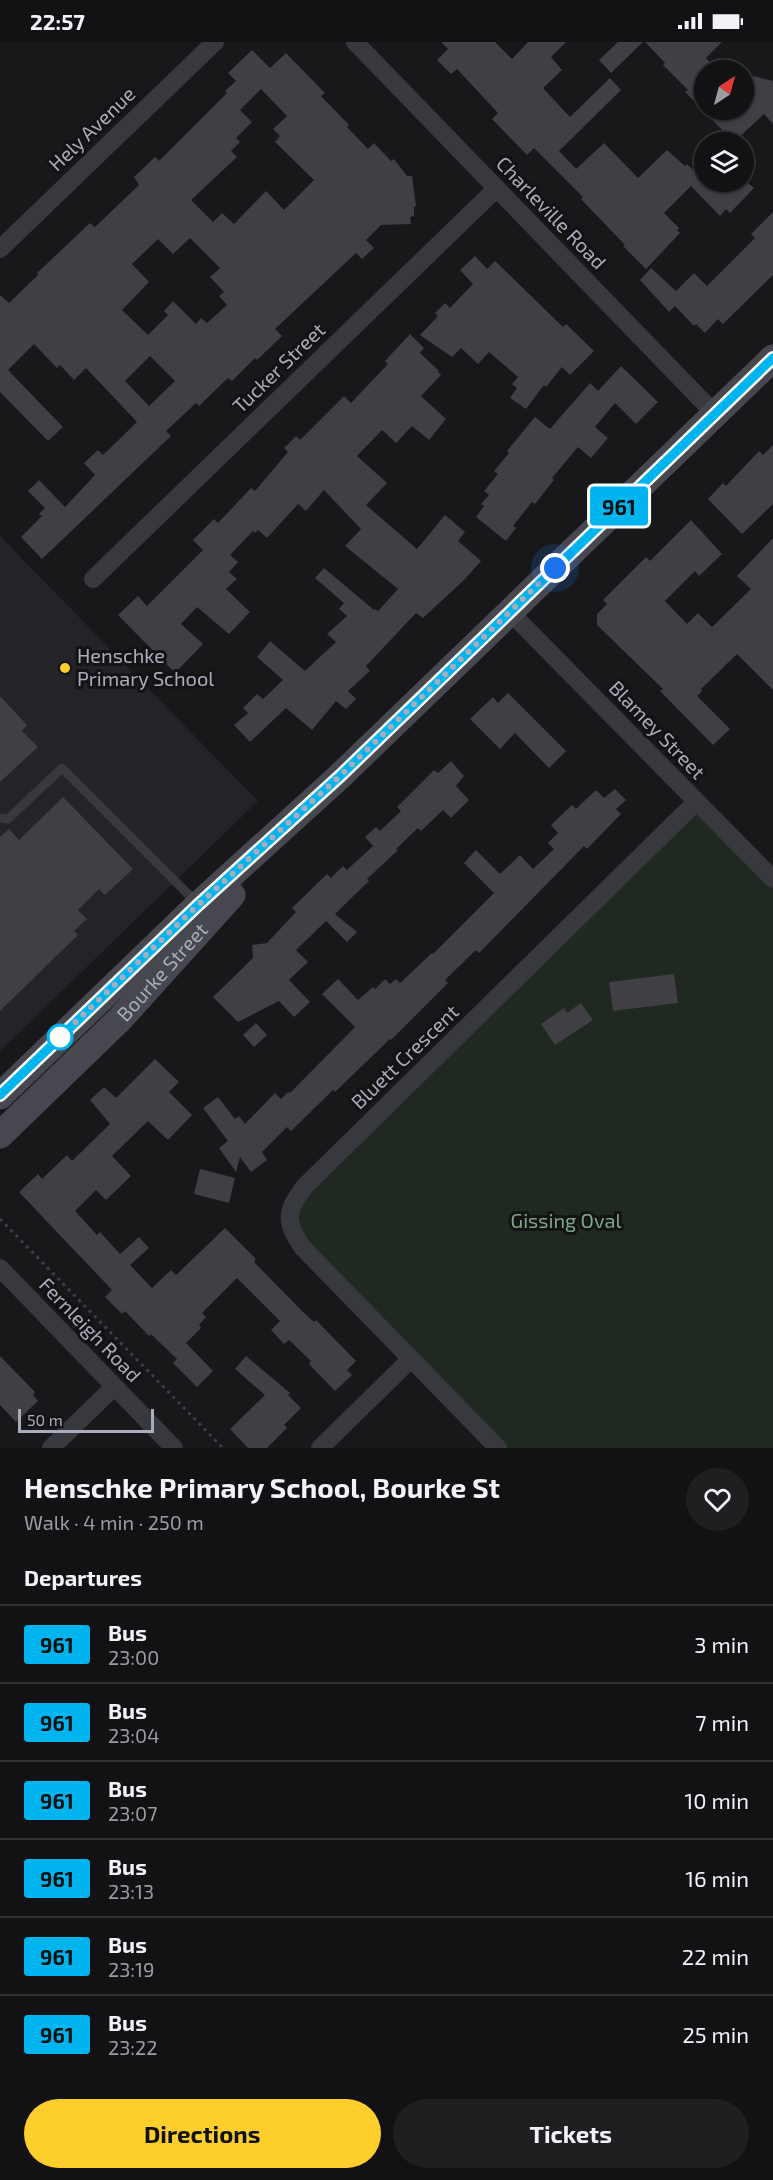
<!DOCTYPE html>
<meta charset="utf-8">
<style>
body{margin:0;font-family:"Exo 2",sans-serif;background:#1f1f22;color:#f1f3f6;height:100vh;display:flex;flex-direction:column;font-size:22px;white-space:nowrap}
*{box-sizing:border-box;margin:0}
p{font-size:20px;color:#9c9da0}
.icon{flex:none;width:33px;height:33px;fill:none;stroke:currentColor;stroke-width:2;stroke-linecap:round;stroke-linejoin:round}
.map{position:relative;height:1406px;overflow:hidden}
.drawer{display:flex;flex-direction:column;background:#121114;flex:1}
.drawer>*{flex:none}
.badge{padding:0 12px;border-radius:4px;font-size:21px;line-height:39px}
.needle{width:39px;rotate:36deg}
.controls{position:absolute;left:694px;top:18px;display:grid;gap:12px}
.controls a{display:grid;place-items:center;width:60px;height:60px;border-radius:50%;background:#121114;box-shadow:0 2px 4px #0004,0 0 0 2px #313134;font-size:30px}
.scale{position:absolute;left:18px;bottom:15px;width:136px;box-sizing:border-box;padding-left:6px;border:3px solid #a9acba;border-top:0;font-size:16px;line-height:21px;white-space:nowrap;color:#a9acba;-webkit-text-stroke:4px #131215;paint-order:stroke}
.you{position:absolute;width:30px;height:30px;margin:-15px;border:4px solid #fff;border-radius:50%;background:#1a73e8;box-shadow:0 0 0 9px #1a73e833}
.map>.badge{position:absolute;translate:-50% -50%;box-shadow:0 0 0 3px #fff}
h2{padding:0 24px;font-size:22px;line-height:54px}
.round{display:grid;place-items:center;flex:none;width:63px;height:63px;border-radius:32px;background:#1f1f22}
.headline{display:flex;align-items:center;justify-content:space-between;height:102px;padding:0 24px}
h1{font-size:28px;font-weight:700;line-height:45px}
.cta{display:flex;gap:12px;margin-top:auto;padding:12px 24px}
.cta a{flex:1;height:69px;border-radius:36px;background:#fecf2c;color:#111;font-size:24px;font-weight:700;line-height:69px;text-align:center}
.cta a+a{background:#1f1f22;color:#f1f3f6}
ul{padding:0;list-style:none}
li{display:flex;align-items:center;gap:18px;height:78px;padding:0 24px;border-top:2px solid #313134}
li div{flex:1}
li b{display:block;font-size:22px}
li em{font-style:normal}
li .badge{min-width:66px;font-weight:700;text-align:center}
.status{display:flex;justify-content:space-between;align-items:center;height:42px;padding:0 30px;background:#121114;direction:ltr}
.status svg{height:16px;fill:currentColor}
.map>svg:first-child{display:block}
</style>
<div class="status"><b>22:57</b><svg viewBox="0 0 49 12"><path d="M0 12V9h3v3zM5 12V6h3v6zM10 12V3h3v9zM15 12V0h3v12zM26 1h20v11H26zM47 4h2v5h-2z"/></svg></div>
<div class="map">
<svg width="773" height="1406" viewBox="0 0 773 1406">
<rect width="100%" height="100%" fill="#18171a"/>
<!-- built -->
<path fill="#242327" d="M0,494L258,759L0,1009Z"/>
<!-- green -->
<path fill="#1f2821" d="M696,760L773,837V1406H498L303,1206L293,1160Z"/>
<!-- building -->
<path fill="#3f3f44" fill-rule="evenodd" d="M441,0H495L512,17L528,0H566L551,15L562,28L543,46L570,75L610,36L621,48L559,109L576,127L604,101L638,136L667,108L685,124L687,122L695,130L705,120V140H747L754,146L730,171L726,167L720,174L691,144L664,171L679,186L677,188L680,191L646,227L623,204L625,203L581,157L583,155L534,106L527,113L492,77L498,71L457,27L451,32L437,18L448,7Z
M618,0H643L611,31L599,18Z
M645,0H722L706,16L718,28H705V68H744V30L753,40V34L773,39V82L764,72L734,100L685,50L688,48L663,23L665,21Z
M252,8L270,26L286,11L325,51L321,54L349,83L347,85L368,107L374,101L391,119L394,117L407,134H412L416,164L414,165V174L410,175L411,182L381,183L366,198L374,206L362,217L356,211L275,287L282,294L257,318L255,316L232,339L228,336L199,364L196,361L166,389L171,394L42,517L21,495L42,474L39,472L45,466L28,449L39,438L65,465L95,433L84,421L98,408L103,413L137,380L86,326L74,338L60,323L57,326L34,302L8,328L63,385L48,399L0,350V253L9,261L38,233L37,231L90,181L95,185L139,143L134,135L155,115L159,119L227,51L225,49L236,39L228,31ZM261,47L287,74L273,87L280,94L275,100L314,138L284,168L266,149L234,182L222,171L213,180L191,158L237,115L231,109L240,100L236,96L252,80L240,68ZM190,196L220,226L210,235L224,250L219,254L227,263L207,281L201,276L196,282L173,259L164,269L168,273L148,293L122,268L149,240L132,222L158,197L173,212ZM150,314L175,339L149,364L125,339Z
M773,170V233L723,282L718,277L705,291L696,282L694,284L675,264L669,270L640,238L651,226L676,249L694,231L707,244L755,196L751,192Z
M475,214L487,227L495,219L563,285L566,282L594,309L570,333L562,325L546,345L544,343L526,367L510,356L517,346L512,342L518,335L489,310L478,322L461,306L452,315L420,293L438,274L435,271L445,261L450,266L473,242L460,228Z
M410,292L424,306L420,311L439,329L438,330L441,333L421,354L446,377L429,398L412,384L396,401L382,388L357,414L387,441L366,463L417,507L445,473L465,490L458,499L481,519L464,538L423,576L416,571L366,624L370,629L348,649L356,657L346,667L336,659L312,688L286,666L250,700L234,683L248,671L243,666L257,652L263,657L283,638L257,615L270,599L305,629L336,600L327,592L347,574L339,567L344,561L315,536L324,526L374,568L375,567L378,569L398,547L345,504L361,487L324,448L306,469L298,462L267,496L258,488L255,491L253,489L230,513L238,520L229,530L237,537L226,547L250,570L229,592L197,565L181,582L203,602L175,631L118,573L138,554L147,564L203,508L193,498L214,477L218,481L251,446L255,449L288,410L284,406L296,394L300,398L344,354L351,361L388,322L385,319Z
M621,324L658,360L636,382L615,361L595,385L608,396L591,416L578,405L552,436L554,438L535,462L532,460L513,484L516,486L506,499L476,475L484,464L481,462L489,453L484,449L498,432L494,429L509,411L507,409L535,375L550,387L590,341L598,349Z
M773,403V462L742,492L708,457L723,441L726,444L759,409L763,413Z
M691,478L722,512L699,534L695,529L665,559L687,582L698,571L712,585L751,547L737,534L773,496V648L737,612L701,647L702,649L697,654L730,687L713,703L660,649L663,647L597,583V572L607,562L603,558L646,515L650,519Z
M508,651L566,709L549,726L515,691L500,707L470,677L493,655L498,661Z
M0,654L27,683L22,689L38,705L0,740Z
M451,719L464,734L456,744L469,758L451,776L443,768L421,789L418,786L396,807L398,808L367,837L369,839L335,872L357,890L347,900L326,879L296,908L308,920L289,938L310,960L294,975L279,959L238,980L213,955L253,916L252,903L267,901L296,870L292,866L327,832L331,836L343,824L347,828L373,804L365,795L376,785L380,789L401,769L397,765L434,728L438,731Z
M615,747L626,758L616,767L621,772L587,807L584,804L479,911L476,908L445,938L448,941L391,998L390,997L335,1050L333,1048L291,1089L287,1085L262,1110L267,1118L251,1130L240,1115L236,1130L219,1106L228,1099L203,1066L218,1055L235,1077L239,1074L245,1082L275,1051L281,1057L288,1050L290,1051L355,985L322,952L338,937L358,958L373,945L375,947L385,937L390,942L396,937L400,941L432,911L433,912L494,851L464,821L476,808L500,832L520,813L533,827L554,807L548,801L558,791L551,783L572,763L576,767L596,748L604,756Z
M63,755L133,827L105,853L99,847L78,868L87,877L74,889L78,893L0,969V795L9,787L19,798Z
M674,932L678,961L613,969L609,940Z
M581,961L593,978L555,1003L541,982L564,966L567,971Z
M256,981L267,993L254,1005L243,993Z
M155,1017L179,1040L169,1050L192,1073L168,1098L148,1079L112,1114L131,1134L106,1158L96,1148L75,1169L97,1193L100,1190L120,1212L139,1195L149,1206L130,1223L152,1246L171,1228L176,1233L225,1186L256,1217L254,1220L302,1269L314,1280L316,1278L356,1319L347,1328L352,1333L335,1349L309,1322L311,1319L289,1298L284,1302L271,1288L280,1279L237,1236L202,1271L206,1275L199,1283L201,1286L186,1301L213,1329L197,1345L173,1321L177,1317L151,1292L149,1294L125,1269L122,1272L105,1255L112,1248L19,1150L38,1132L42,1137L67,1113L72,1119L110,1082L90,1058L104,1045L116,1056Z
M200,1127L235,1136L229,1161L194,1152Z
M0,1314L35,1350L33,1353L38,1359L16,1380L0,1363Z
M246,1314L290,1351L288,1353L301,1366L284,1383L287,1386L267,1406H248L230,1387L265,1353L235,1327Z"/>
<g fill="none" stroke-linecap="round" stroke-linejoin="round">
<!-- path -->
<path stroke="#3e3f46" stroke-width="3" stroke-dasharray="3 4.5" stroke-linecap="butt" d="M0,1177L223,1406"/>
<!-- service -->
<path stroke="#38393f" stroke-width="9" d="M0,776L8,777L62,726L197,861"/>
<!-- minor -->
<path stroke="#38393f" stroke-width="18" d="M355,0L715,372
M0,207L215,0
M93,537L496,147
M510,570L773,837
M0,1226L174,1406
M51,1406L114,1345
M320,1406L411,1317
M498,1406L303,1206C284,1179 286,1169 305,1144L696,760"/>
<!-- secondary -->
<g stroke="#46474f" stroke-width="27">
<path d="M0,1054L198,863L340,734L773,316"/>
<path id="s1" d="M0,1093L121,976L232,853"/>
</g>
</g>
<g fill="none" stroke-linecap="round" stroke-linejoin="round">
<defs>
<path id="line" d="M0,1053L198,863L340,734L773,316"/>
</defs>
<!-- line casing -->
<use href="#line" stroke="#fff" stroke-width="14"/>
<!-- line -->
<use href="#line" stroke="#00b5ef" stroke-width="9"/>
<!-- walk -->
<path stroke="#a9acba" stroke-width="6" stroke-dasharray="0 10.8" d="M60,995L198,863L340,734L555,526"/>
</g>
<!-- markers -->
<circle fill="#fecf2c" stroke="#131215" stroke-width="2" cx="65" cy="626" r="6"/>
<circle fill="#fff" stroke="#00b5ef" stroke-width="3" cx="60" cy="995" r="12"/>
<g text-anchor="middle" stroke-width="6" stroke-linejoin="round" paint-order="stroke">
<!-- street labels -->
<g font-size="20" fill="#a9acba" stroke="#131215">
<text transform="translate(92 87) rotate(-44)" y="7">Hely Avenue</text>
<text transform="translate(551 171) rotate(46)" y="7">Charleville Road</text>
<text transform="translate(279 326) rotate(-44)" y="7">Tucker Street</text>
<text transform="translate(657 688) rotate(46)" y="7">Blamey Street</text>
<text dy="7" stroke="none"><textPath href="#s1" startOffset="230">Bourke Street</textPath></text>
<text transform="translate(405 1015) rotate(-44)" y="7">Bluett Crescent</text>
<text transform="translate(90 1288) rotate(46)" y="7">Fernleigh Road</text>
</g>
<!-- poi labels -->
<g font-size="20" fill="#a9acba" stroke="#131215" text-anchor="start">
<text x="77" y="621">Henschke<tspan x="77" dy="23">Primary School</tspan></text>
</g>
<!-- park labels -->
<g font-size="20" fill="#7fa786" stroke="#131215">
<text x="566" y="1186">Gissing Oval</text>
</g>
</g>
</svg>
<div class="controls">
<a><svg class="needle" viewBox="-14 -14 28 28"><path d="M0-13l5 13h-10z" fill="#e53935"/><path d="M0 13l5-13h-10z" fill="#9c9da0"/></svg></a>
<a><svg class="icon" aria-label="layers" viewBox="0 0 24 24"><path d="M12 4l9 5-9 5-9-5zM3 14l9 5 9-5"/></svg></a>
</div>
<div class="scale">50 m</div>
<div class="you" style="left:555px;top:526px"></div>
<b class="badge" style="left:619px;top:464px;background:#00b5ef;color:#111">961</b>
</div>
<section class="drawer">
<div class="headline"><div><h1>Henschke Primary School, Bourke St</h1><p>Walk · 4 min · 250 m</p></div><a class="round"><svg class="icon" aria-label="heart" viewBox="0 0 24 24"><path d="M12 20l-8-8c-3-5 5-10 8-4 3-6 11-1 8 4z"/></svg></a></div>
<h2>Departures</h2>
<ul>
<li><span class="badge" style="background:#00b5ef;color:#111">961</span><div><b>Bus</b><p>23:00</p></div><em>3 min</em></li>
<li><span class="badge" style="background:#00b5ef;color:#111">961</span><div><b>Bus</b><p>23:04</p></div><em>7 min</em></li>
<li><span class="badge" style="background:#00b5ef;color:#111">961</span><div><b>Bus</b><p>23:07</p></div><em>10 min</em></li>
<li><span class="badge" style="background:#00b5ef;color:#111">961</span><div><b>Bus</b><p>23:13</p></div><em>16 min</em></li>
<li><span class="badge" style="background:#00b5ef;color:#111">961</span><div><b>Bus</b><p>23:19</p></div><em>22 min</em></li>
<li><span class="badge" style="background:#00b5ef;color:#111">961</span><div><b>Bus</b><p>23:22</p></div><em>25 min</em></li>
</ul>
<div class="cta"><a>Directions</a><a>Tickets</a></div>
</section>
